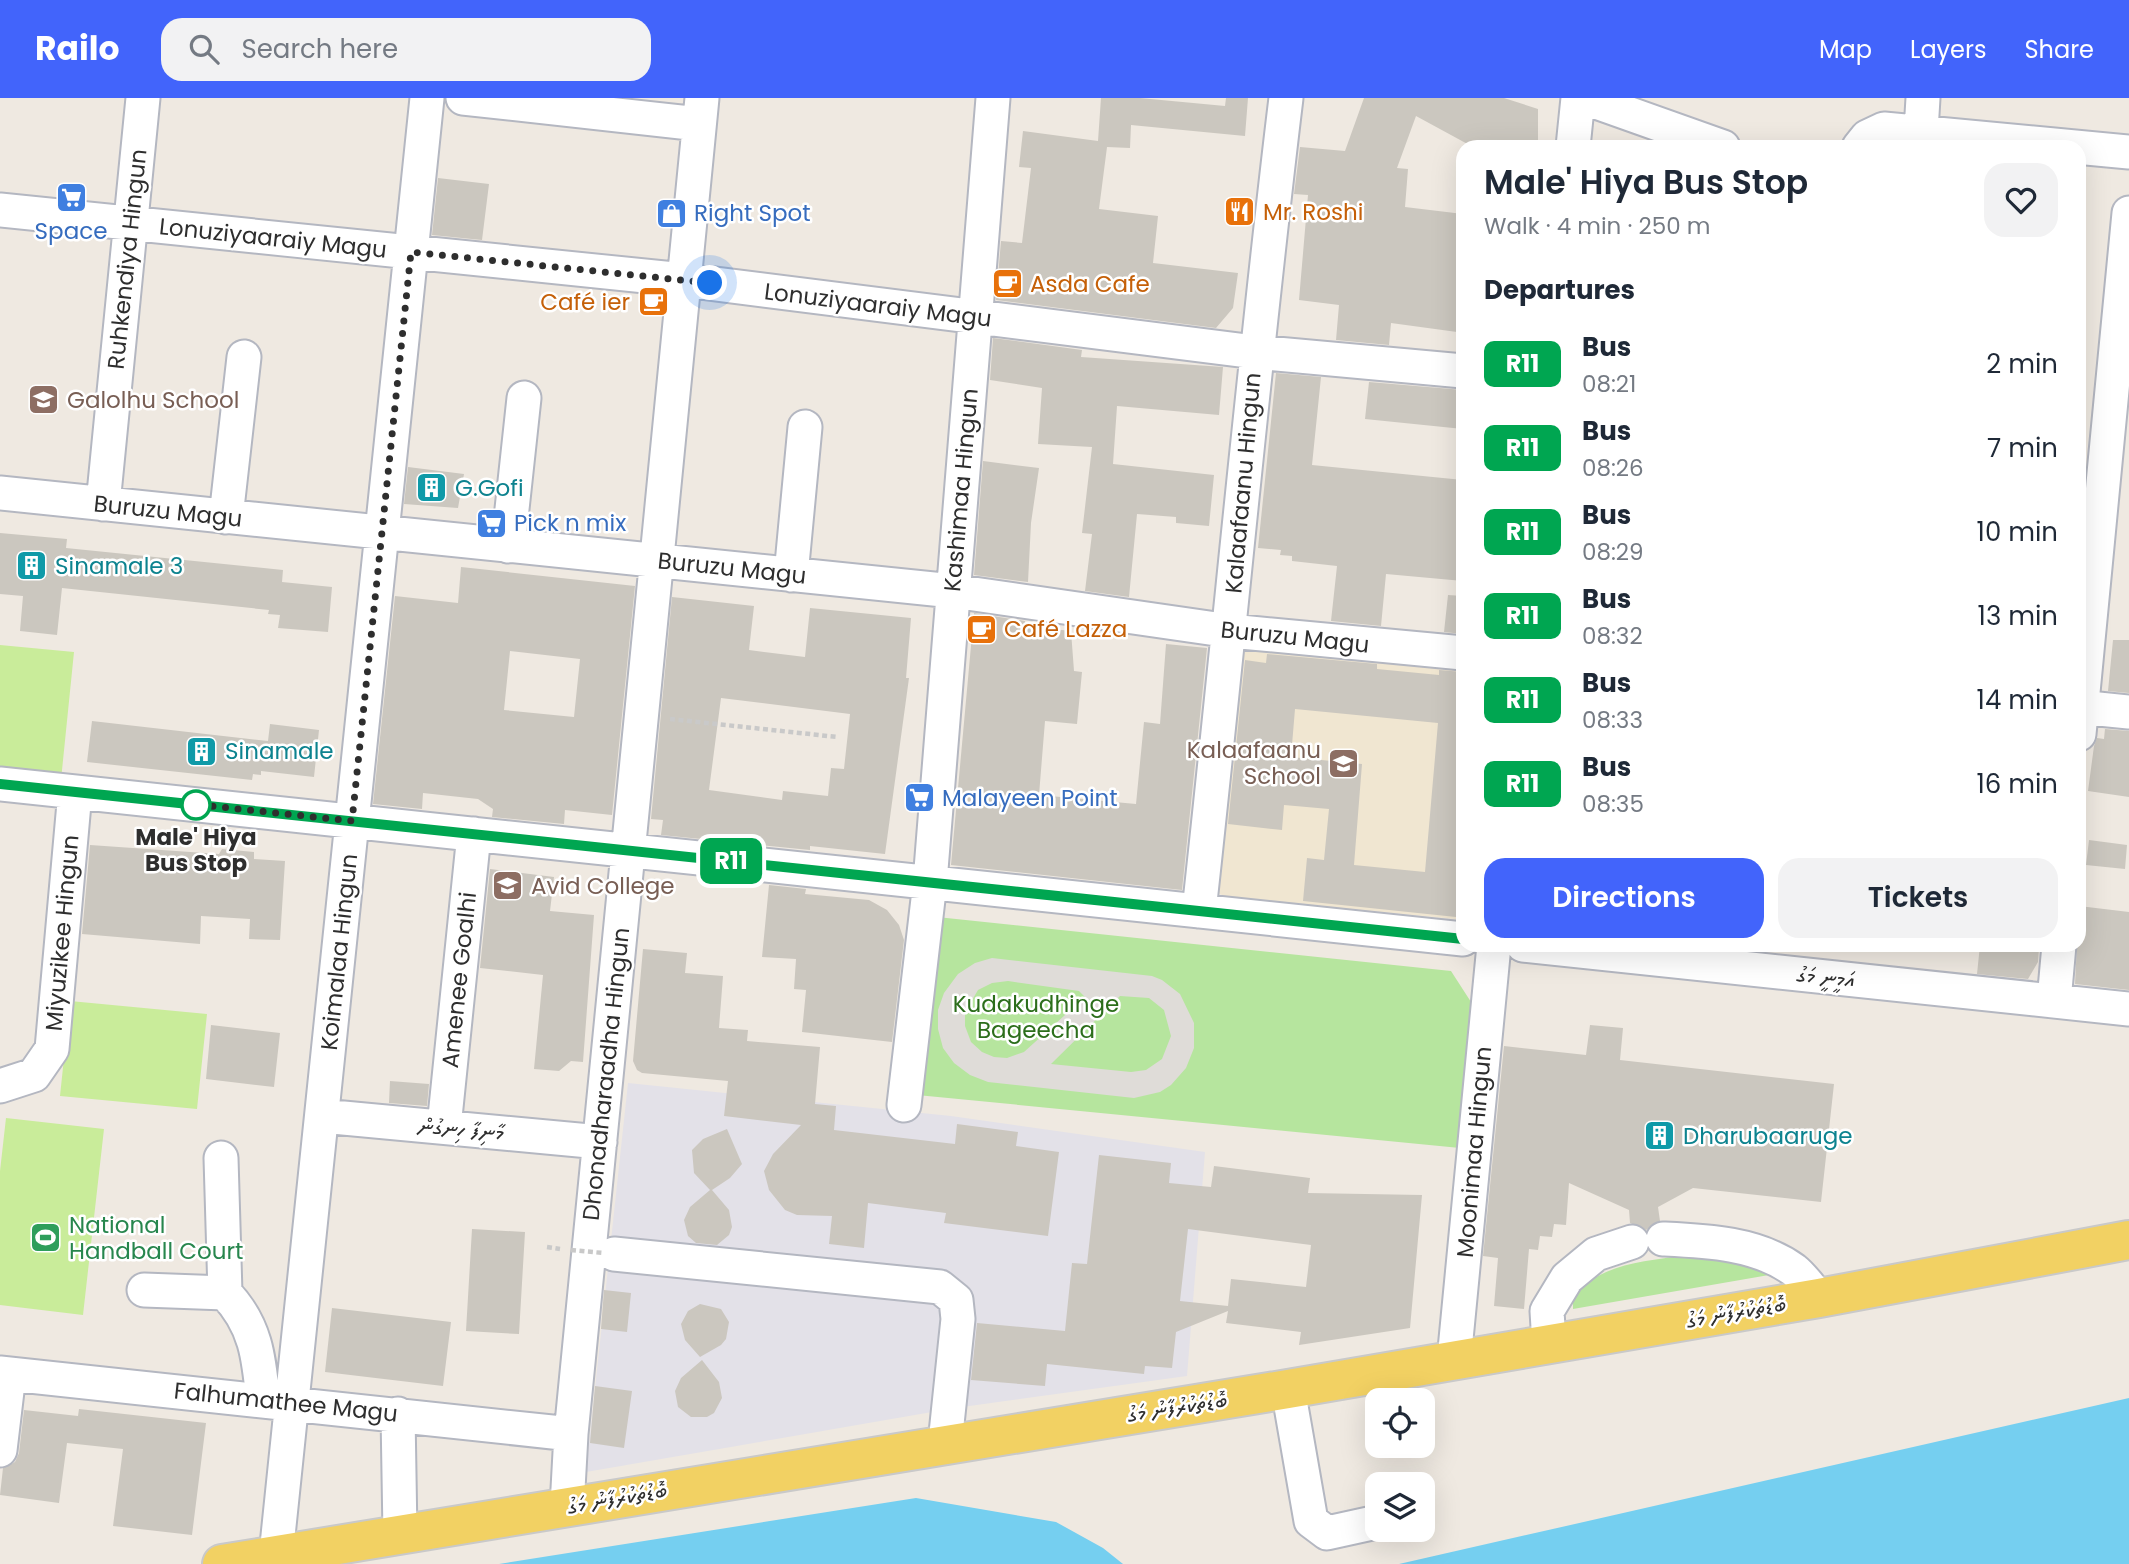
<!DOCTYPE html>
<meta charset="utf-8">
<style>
body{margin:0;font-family:Poppins,"Noto Sans Thaana",sans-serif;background:#f2f2f3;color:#1f2937;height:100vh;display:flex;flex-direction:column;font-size:26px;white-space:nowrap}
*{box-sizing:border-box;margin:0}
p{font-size:23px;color:#747a83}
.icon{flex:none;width:38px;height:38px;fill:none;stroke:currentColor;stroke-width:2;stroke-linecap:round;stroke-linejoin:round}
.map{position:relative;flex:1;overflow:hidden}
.details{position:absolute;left:1456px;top:42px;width:630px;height:812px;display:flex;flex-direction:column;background:#fff;border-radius:21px;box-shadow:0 7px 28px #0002}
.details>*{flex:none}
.badge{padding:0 14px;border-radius:10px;font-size:24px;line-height:46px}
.tools{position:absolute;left:1365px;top:1290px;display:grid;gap:14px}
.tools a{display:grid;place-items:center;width:70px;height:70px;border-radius:14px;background:#fff;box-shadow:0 7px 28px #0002;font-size:35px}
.you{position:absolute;width:35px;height:35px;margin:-18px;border:5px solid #fff;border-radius:50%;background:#1a73e8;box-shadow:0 0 0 10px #1a73e833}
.map>.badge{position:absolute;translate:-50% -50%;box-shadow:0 0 0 4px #fff}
h2{padding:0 28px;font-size:26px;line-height:63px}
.round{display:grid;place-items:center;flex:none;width:74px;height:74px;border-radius:21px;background:#f2f2f3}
.summary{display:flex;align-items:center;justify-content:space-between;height:119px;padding:0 28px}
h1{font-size:33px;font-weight:600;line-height:52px}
.cta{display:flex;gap:14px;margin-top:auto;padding:14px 28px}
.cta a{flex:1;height:80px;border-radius:21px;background:#4264fb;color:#fff;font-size:28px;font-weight:600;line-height:80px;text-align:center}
.cta a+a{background:#f2f2f3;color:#1f2937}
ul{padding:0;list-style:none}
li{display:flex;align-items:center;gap:21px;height:84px;padding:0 28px}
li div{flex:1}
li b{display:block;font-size:26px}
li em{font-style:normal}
li .badge{min-width:77px;font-weight:700;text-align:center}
header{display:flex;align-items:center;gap:42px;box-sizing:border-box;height:98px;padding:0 35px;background:#4264fb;color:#fff}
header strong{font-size:33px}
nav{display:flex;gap:38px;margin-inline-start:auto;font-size:24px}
.search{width:490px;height:63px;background:#f2f2f3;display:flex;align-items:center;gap:18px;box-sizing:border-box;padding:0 24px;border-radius:21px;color:#747a83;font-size:26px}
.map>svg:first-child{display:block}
</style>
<header>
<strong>Railo</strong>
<div class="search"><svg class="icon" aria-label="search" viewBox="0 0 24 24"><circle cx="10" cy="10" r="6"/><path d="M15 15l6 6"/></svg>Search here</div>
<nav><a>Map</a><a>Layers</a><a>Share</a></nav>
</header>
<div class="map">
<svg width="2129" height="1466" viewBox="0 0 2129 1466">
<rect width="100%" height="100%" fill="#efe9e1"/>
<!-- industrial -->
<path fill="#e3e1e8" d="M628,985L951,1018L1205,1054L1187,1278L955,1310L586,1374Z"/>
<!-- education -->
<path fill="#f0e6d1" d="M1237,541L1463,563V749L1456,821L1229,800L1220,796L1214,787Z"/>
<!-- green -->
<path fill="#b6e59e" d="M937,819L1451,873L1471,904L1460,1050L917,997Z
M1684,1157L1757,1165L1769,1177L1573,1211V1199C1600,1165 1644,1164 1684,1157Z"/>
<!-- pitch -->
<path fill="#c9ec9a" d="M0,547L74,554L61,682L0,676Z
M70,903L207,916L197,1011L60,998Z
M6,1020L104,1031L83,1217L0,1207V1073Z"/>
<!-- plaza -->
<path fill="#dfdcd8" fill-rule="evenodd" d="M992,860L1152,878L1162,882L1180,896L1194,925V950L1186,970L1171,987L1160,994L1134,1000L988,984L970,977L954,965L943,950L938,931V912L944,895L958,876L975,865ZM1008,883L1079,893L1085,899L1024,954L1007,960L994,959L982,954L971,944L965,928V914L978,892L992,885ZM1120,898L1149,900L1164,912L1171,938L1162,961L1146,972L1131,974L1051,966Z"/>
<!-- water -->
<path fill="#75cff0" d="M2129,1300V1466H1399Z
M916,1400L1056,1424L1103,1450L1123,1466H499Z"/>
<!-- building -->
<path fill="#cbc7bf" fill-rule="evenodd" d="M1101,0H1140L1225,8L1226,0H1248L1245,38L1131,27L1130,50L1107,49L1099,111L1158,118L1153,165L1238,175L1233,210L1216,230L996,202L1001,143L1022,145L1031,70L1019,69L1023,33L1098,43Z
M1364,0H1504L1538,11V49H1473L1416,18L1397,70L1408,71L1405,109L1463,116V190L1457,234L1391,225L1389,247L1336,242L1339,207L1299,202L1308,97L1294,96L1300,49L1345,53Z
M438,80L489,86L482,142L432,137Z
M993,240L1082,252L1081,259L1223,269L1219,317L1117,308L1113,366L1214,377L1209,428L1176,425V419L1137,416L1129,499L1085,493L1092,436L1082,435L1092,349L1038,346L1042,290L990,282Z
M1276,275L1321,279L1312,367L1463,382V483L1386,476L1381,528L1331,523L1337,468L1292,463V458L1280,457L1281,452L1258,450Z
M1369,284L1463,292V331L1365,321Z
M983,363L1039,370L1031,425L1028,484L974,477Z
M408,369L464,376L458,410L404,406Z
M0,435L67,441L66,450L283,472L282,484L332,489L328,534L278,530L280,517L268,516L269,512L62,490L57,537L20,533L23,498L0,496Z
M461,469L635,488L612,717L565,712L564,726L492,719L493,711L478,701L423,695L422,711L373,706L395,498L458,505ZM510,553L580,561L574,619L504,612Z
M1448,497L1463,498V536L1444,534Z
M672,499L754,508L749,552L805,559L810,510L911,520L906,580H909L885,756L810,748V752L661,737L663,722L651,721ZM721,600L850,616L844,671L831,670L828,698L783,693L782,702L709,692Z
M974,515L1025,523V528L1071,533L1074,573L1082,574L1077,626L1045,623L1039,697L1136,706L1144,624L1160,626L1166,546L1207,550L1182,792L951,767Z
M2113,542H2129V595L2108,593Z
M1267,556L1377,566V571L1439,577V572L1463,574V723L1456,790H1459L1456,819L1303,803L1307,760L1324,762L1329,711L1284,707L1282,732L1228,726L1245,562L1266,565ZM1295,611L1438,625L1425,774L1354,767L1362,666L1291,659Z
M92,623L268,643L270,626L319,632L314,679L261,673V677L253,676L252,682L87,664Z
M2105,631L2129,633V699L2088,693L2094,648L2097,640L2104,641Z
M2089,742L2127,747L2125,771L2086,767Z
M90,747L219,756L222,751L254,754V761L285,763L280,842L249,841L250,821L201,818L200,846L82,836Z
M490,771L554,779L550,813L594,817L583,964L571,963L559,973L534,971L543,877L480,870Z
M769,787L806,791L805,796L869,802L887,812L899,827L904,842L892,944L802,934L806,892L794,891L796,861L762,859Z
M2079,808L2129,814V892L2075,886Z
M1980,847L2039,851L2038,864L2028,881L1977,876Z
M643,851L687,855L685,875L723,878L719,930L748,932L747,943L820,949L815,1006L836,1008L834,1032L955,1046L957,1026L1018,1034L1016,1048L1059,1054L1048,1138L944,1125L946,1115L868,1105L864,1150L829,1146L832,1118L797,1117L785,1112L769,1092L764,1073L773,1056L801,1027L724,1018L728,983L642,975L637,972L633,963Z
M211,927L280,935L274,989L206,981Z
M1590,927L1623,930L1620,962L1834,986L1821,1104L1693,1090L1658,1109L1660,1123L1646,1132L1630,1125L1629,1112L1569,1085L1566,1127L1554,1126L1552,1139L1540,1138L1538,1152L1529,1151L1524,1211L1494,1208L1498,1160L1483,1158L1504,948L1586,957Z
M390,983L429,986L427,1008L389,1005Z
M727,1031L742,1066L730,1080L712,1092L729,1112L732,1129L729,1137L717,1147L696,1145L688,1138L684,1122L690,1109L710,1092L694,1075L692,1052L703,1041Z
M1099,1057L1171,1065L1169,1085L1211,1089L1214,1068L1310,1080L1308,1095L1422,1097L1410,1230L1299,1247L1301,1234L1226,1225L1228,1213L1176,1234L1172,1270L1145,1268L1144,1276L1047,1266L1045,1288L971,1282L977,1225L1065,1233L1072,1165L1087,1166ZM1188,1131L1311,1147L1306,1189L1231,1181L1228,1208L1180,1203Z
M472,1131L525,1134L519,1236L466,1233Z
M604,1192L631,1195L627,1234L601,1231Z
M700,1206L721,1211L729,1224L726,1241L721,1247L700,1259L685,1242L681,1226L688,1213Z
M332,1210L451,1224L443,1288L325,1274Z
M702,1262L719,1284L722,1300L714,1315L707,1319H691L678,1309L675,1293L681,1280Z
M595,1288L632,1293L624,1350L590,1345Z
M79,1311L206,1325L192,1437L113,1428L123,1351L67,1345L59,1405L0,1397L3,1370L15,1364L19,1355L24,1312L78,1318Z"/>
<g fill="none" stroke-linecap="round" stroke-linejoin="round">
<defs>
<path id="minor" d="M463,0L699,26
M1585,0L1723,49
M1921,33L1923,0
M1573,49L1578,0
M1859,49L1867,39L1884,31L2129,54
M0,112L684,182L1255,254L1463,273
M0,395L953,493L1230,533L1463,555
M103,406L143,0
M226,419L244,259
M508,448L524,300
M791,477L805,329
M2079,609L2129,614
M2079,636L2129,115
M0,686L1463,841
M1199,813C1229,542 1253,270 1286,0
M1523,847L2129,911
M2054,903L2059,847
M0,988L34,977L52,951L75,694
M904,1007L930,784L993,0
M322,1018L600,1044
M444,1029L474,736
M221,1060L225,1195C256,1227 259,1260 263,1302
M1663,1141C1706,1143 1757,1145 1794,1172C1803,1179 1811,1191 1819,1200
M614,1156L940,1189L956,1202L958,1221L945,1345
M144,1192L225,1195
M1549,1246L1547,1213L1567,1180L1596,1156L1632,1144
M1454,1262L1494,847
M0,1275L571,1336
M1288,1291L1311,1423L1327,1435L1377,1424
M398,1316L400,1436
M0,1352L9,1276
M567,1409L571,1336L702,0
M276,1457L427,0"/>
<path id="major" d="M222,1466L1288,1291L1819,1200L2129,1142"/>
</defs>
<!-- minor casing -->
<use href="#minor" stroke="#b4b7c1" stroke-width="37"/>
<!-- major casing -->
<use href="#major" stroke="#c9c9c9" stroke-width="42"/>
<!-- path -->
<path stroke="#c9c9c9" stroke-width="4.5" stroke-dasharray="5 3.5" stroke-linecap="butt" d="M670,621L837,639
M547,1149L560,1151"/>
<!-- minor -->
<use href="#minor" stroke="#fff" stroke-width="33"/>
<!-- major -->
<use href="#major" stroke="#f2d163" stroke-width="38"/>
<!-- path-bridge -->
<path stroke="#c9c9c9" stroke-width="4.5" stroke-dasharray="5 3.5" stroke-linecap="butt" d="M571,1152L603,1155"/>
</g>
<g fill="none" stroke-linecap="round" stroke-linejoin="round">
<defs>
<path id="line" d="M0,686L1463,841"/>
</defs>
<!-- line casing -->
<use href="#line" stroke="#fff" stroke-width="16"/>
<!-- line -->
<use href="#line" stroke="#00a651" stroke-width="10"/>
<!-- walk -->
<path stroke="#2e2e2e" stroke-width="7" stroke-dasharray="0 12.6" d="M196,707L192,706L352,723L411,154L710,185"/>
</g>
<!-- icons -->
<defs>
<symbol id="supermarket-square" viewBox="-11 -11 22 22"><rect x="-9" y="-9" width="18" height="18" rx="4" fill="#3f7fe0" stroke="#fff"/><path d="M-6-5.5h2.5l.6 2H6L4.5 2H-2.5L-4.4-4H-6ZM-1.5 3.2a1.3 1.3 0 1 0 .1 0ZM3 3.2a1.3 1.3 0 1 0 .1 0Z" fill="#fff"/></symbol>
<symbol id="restaurant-square" viewBox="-11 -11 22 22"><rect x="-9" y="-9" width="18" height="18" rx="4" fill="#e8710a" stroke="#fff"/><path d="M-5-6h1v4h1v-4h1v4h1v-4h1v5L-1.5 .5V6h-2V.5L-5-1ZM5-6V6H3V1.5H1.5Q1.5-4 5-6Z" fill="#fff"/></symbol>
<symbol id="shop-square" viewBox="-11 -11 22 22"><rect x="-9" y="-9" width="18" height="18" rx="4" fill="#3f7fe0" stroke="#fff"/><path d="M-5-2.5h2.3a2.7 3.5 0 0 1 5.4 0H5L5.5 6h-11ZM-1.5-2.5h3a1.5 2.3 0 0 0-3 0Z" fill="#fff"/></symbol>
<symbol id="cafe-square" viewBox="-11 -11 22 22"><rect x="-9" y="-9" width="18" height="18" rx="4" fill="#e8710a" stroke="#fff"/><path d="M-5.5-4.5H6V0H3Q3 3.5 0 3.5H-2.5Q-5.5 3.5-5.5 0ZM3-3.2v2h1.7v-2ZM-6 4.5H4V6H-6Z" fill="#fff"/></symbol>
<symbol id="school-square" viewBox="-11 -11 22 22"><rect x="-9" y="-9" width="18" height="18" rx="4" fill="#8d6e63" stroke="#fff"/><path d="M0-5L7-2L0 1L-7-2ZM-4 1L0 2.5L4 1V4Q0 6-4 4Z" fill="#fff"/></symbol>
<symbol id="building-square" viewBox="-11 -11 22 22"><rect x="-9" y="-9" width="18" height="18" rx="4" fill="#0f9aa8" stroke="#fff"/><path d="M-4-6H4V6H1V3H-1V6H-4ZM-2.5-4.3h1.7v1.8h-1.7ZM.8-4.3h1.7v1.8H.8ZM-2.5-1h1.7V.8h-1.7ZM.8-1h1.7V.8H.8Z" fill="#fff"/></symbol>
<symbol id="university-square" viewBox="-11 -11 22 22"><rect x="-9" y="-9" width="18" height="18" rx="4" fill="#8d6e63" stroke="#fff"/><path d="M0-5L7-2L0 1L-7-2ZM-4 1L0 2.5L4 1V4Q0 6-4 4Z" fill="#fff"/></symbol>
<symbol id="stadium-square" viewBox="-11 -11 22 22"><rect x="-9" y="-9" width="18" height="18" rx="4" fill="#2e9e5b" stroke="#fff"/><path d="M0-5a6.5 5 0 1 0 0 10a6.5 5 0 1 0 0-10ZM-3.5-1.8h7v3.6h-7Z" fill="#fff"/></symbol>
</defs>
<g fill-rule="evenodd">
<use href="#supermarket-square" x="54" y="82" width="35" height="35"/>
<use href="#restaurant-square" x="1222" y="96" width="35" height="35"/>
<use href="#shop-square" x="654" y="98" width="35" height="35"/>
<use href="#cafe-square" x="990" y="168" width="35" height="35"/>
<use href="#cafe-square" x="636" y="186" width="35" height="35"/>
<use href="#school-square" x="26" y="284" width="35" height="35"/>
<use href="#building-square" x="414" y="372" width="35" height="35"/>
<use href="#supermarket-square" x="474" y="408" width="35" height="35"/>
<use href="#building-square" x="14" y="450" width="35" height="35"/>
<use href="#cafe-square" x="964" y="514" width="35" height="35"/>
<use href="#building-square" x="184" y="636" width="35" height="35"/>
<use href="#school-square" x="1326" y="648" width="35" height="35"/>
<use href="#supermarket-square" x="902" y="682" width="35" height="35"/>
<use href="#university-square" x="490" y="770" width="35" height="35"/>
<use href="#building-square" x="1642" y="1020" width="35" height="35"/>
<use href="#stadium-square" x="28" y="1122" width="35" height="35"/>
</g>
<!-- markers -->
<circle fill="#fff" stroke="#00a651" stroke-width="3.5" cx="196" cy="707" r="14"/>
<g text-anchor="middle" stroke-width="5" stroke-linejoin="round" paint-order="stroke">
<!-- food labels -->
<g font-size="23" fill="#c56008" stroke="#fff" text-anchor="start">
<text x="1263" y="122">Mr. Roshi</text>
<text x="1030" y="194">Asda Cafe</text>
<text x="630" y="212" text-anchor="end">Café ier</text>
<text x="1004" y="539">Café Lazza</text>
</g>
<!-- shop labels -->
<g font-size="23" fill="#366cbe" stroke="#fff" text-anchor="start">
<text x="694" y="123">Right Spot</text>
<text x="71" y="141" text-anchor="middle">Space</text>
<text x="514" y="433">Pick n mix</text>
<text x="942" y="708">Malayeen Point</text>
</g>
<!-- street labels -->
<g font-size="23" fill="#2e2e2e" stroke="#fff">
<text transform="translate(273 140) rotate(6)" y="8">Lonuziyaaraiy Magu</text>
<text transform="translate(127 161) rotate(-84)" y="8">Ruhkendiya Hingun</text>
<text transform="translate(878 207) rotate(7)" y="8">Lonuziyaaraiy Magu</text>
<text transform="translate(1243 385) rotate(-85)" y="8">Kalaafaanu Hingun</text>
<text transform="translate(961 392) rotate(-85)" y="8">Kashimaa Hingun</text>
<text transform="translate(168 413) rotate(6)" y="8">Buruzu Magu</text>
<text transform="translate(732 470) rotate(6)" y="8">Buruzu Magu</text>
<text transform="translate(1295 539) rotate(6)" y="8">Buruzu Magu</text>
<text transform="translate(62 835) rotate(-85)" y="8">Miyuzikee Hingun</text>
<text transform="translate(339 854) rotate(-84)" y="8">Koimalaa Hingun</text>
<text transform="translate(1826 879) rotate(6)" y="8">އަމީނީ މަގު</text>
<text transform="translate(459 882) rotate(-84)" y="8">Amenee Goalhi</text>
<text transform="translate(606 976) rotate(-84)" y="8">Dhonadharaadha Hingun</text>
<text transform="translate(461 1031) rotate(5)" y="8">މާނިފާ ހިނގުން</text>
<text transform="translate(1474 1054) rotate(-85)" y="8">Moonimaa Hingun</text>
<text transform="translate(1736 1214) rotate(-10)" y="8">ބޮޑުތަކުރުފާނު މަގު</text>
<text transform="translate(286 1304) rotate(6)" y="8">Falhumathee Magu</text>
<text transform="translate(1177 1309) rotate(-9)" y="8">ބޮޑުތަކުރުފާނު މަގު</text>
<text transform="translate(617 1400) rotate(-10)" y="8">ބޮޑުތަކުރުފާނު މަގު</text>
</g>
<!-- education labels -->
<g font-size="23" fill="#785e54" stroke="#fff" text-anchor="start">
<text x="67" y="310">Galolhu School</text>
<text x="1321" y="660" text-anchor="end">Kalaafaanu<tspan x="1321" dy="26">School</tspan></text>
<text x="531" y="796">Avid College</text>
</g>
<!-- culture labels -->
<g font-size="23" fill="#0d838f" stroke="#fff" text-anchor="start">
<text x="455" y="398">G.Gofi</text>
<text x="55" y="476">Sinamale 3</text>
<text x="225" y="661">Sinamale</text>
<text x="1683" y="1046">Dharubaaruge</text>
</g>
<!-- stop labels -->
<g font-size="23" font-weight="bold" fill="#2e2e2e" stroke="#fff">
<text x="196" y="747">Male' Hiya<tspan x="196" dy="26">Bus Stop</tspan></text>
</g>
<!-- park labels -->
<g font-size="23" fill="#2c6e1b" stroke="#fff">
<text x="1036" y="914">Kudakudhinge<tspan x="1036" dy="26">Bageecha</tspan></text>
</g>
<!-- leisure labels -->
<g font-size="23" fill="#27864d" stroke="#fff" text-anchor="start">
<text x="69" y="1135">National<tspan x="69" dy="26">Handball Court</tspan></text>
</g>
</g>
</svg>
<div class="tools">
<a><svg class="icon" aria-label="locate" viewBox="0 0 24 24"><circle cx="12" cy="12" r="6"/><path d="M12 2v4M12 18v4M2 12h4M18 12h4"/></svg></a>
<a><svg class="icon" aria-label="layers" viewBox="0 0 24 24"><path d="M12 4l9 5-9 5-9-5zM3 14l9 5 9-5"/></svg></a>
</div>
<div class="you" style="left:710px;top:185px"></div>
<b class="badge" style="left:731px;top:763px;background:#00a651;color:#fff">R11</b>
<section class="details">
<div class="summary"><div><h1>Male' Hiya Bus Stop</h1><p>Walk · 4 min · 250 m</p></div><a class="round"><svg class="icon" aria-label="heart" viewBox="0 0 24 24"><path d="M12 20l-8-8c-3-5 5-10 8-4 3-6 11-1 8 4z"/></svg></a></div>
<h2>Departures</h2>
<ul>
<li><span class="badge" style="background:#00a651;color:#fff">R11</span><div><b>Bus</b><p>08:21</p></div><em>2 min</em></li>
<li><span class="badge" style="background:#00a651;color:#fff">R11</span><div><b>Bus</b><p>08:26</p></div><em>7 min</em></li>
<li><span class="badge" style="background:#00a651;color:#fff">R11</span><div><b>Bus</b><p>08:29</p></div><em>10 min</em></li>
<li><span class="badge" style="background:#00a651;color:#fff">R11</span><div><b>Bus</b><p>08:32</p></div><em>13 min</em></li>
<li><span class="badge" style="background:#00a651;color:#fff">R11</span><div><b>Bus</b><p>08:33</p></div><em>14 min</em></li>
<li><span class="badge" style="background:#00a651;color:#fff">R11</span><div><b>Bus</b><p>08:35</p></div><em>16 min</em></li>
</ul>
<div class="cta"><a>Directions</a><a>Tickets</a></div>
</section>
</div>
